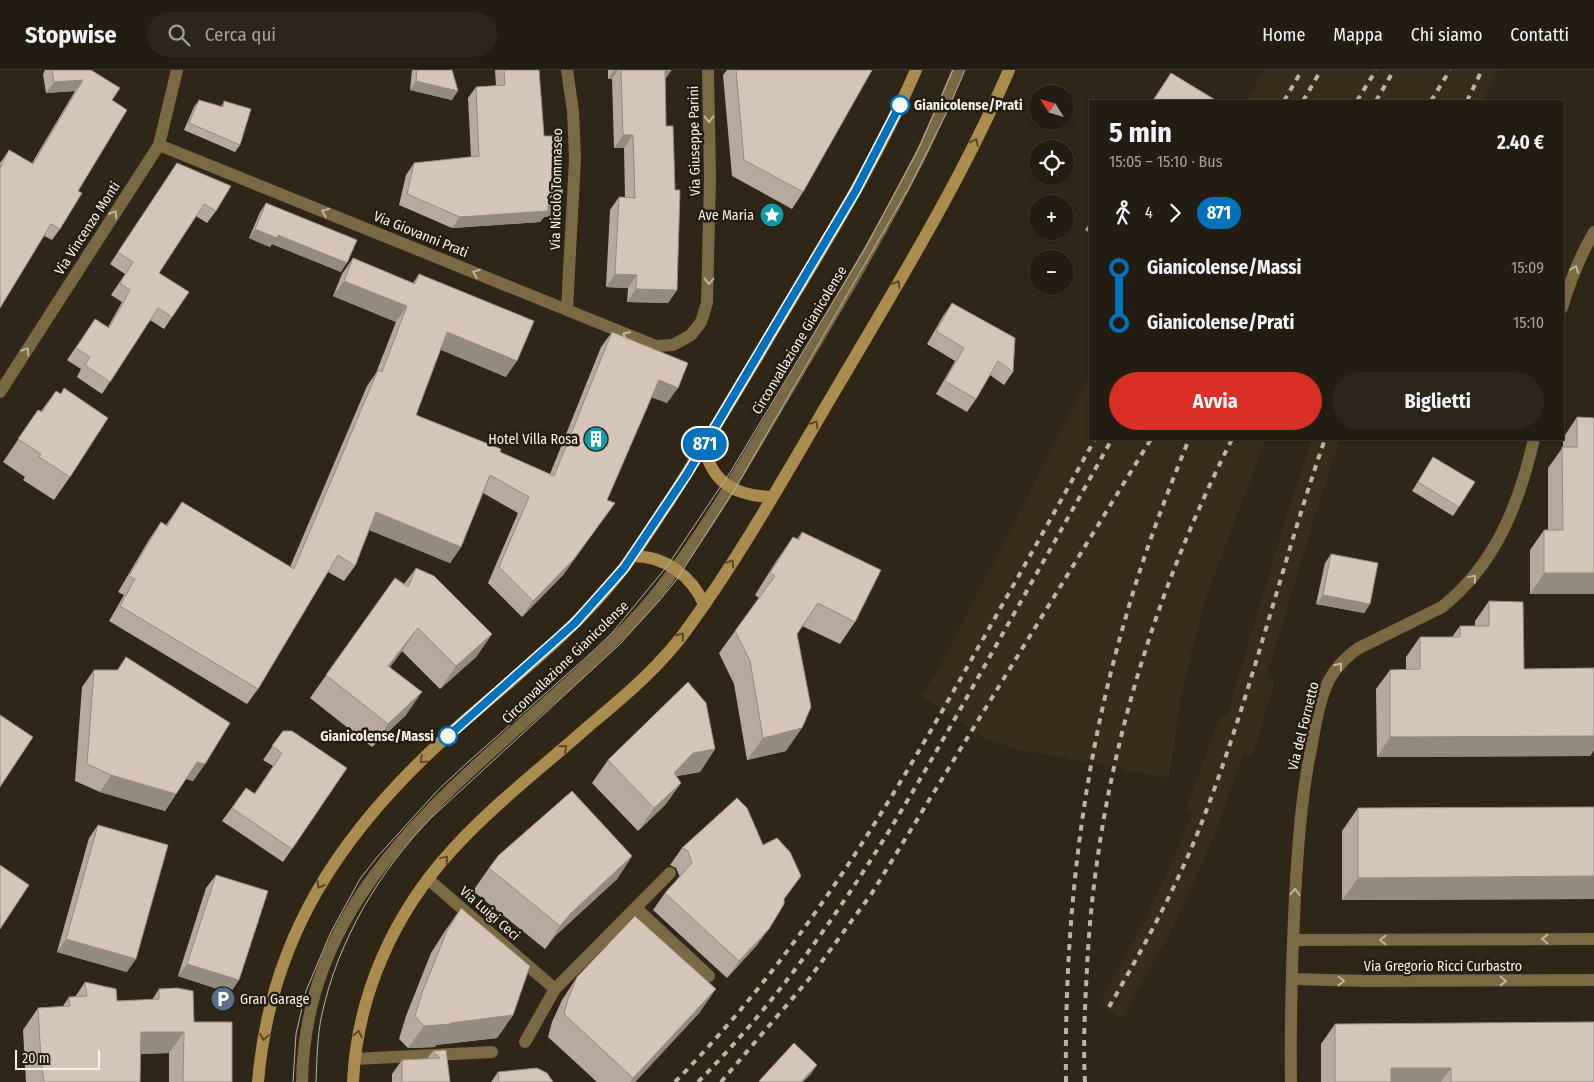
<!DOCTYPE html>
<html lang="it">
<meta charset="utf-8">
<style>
body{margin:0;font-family:"Fira Sans Condensed",sans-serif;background:#2b251b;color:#f1f3f6;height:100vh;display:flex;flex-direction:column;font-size:19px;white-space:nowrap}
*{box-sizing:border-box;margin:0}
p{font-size:16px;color:#a3a19f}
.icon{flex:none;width:28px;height:28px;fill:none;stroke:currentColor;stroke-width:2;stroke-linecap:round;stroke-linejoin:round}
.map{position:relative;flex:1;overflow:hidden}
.details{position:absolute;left:1089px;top:30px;width:475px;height:340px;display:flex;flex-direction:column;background:#231c12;border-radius:0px;box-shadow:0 1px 4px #0004,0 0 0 1px #403a32}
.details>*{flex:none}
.badge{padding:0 10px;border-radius:16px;font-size:18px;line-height:32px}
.needle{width:32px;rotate:307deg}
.fabs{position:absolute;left:1029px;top:15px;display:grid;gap:10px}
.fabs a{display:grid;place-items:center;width:45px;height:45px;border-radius:50%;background:#231c12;box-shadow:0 1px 4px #0004,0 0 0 1px #403a32;font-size:25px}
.scale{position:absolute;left:15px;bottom:12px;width:85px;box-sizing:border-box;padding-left:5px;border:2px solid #f7f1e8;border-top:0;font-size:14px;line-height:18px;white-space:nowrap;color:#f7f1e8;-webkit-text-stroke:4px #251d0f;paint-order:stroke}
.map>.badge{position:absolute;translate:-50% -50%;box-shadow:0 0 0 2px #fff}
.legs{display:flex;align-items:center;gap:8px;height:55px;padding:0 20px;font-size:16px}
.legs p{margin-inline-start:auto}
.overview{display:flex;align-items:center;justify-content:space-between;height:85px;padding:0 20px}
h1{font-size:28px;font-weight:700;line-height:38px}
.cta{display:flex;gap:10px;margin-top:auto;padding:10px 20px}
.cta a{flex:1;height:58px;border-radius:30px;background:#d93025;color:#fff;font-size:20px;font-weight:700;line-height:58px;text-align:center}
.cta a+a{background:#2b251b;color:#f1f3f6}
ul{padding:0 20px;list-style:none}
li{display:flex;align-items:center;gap:18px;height:55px;font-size:19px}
li i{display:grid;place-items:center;width:8px;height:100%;margin:0 6px;background:currentColor}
li i::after{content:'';width:12px;height:12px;margin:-6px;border:4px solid;border-radius:50%;background:#231c12}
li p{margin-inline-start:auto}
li:first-child i{background:linear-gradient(#0000 50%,currentColor 0)}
li:last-child i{background:linear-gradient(currentColor 50%,#0000 0)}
header{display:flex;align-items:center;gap:30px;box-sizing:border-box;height:70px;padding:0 25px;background:#231c12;border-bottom:1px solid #403a32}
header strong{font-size:24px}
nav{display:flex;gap:28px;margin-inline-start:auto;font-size:18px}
.search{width:350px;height:45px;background:#2b251b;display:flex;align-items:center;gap:12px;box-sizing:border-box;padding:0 18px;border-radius:28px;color:#a3a19f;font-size:19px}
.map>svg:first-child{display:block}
</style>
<header>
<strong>Stopwise</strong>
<div class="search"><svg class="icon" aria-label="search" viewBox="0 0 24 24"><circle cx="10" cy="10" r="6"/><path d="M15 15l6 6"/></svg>Cerca qui</div>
<nav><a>Home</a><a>Mappa</a><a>Chi siamo</a><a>Contatti</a></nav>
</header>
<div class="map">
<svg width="1594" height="1012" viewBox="0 0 1594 1012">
<rect width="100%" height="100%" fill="#2f2618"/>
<!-- built -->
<path fill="#382d18" d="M1264,0H1498L1483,31H1246Z
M1090,305V369H1266L1208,522L1182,620L1169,708L1016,679L986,669L922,626L940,596Z
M1312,369H1340L1314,449L1266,608L1275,611L1252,687L1243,685L1219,753L1196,808L1168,866L1122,948L1099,934L1143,854L1170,797L1193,742L1186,740L1220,645L1226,648L1288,441Z"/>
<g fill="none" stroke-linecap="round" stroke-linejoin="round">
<!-- service -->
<path stroke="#7a6944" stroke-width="12" d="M355,989L492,982
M302,1012C305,829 442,727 566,615C599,585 633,554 661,518C709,456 747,388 787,321C832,245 878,169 918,90C933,61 945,30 958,0"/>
<!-- minor -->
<path stroke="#7a6944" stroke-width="12" d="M159,75L656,276L673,275L691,265L701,252L707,233L710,108L708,0
M1562,238C1570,211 1580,186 1594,162
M567,239L575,89L573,41L567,0
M0,322L159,75L177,0
M428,809L555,919
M636,838L709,906
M1293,870L1594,869
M1292,909L1367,911L1594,910
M525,972L555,919L670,803
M1291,1012C1290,950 1292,888 1295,826C1298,777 1301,728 1311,679C1315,657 1319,630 1329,610C1336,597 1345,588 1357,579L1442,537C1496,494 1519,434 1534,369"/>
<!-- secondary -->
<path stroke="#a98d50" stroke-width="12" d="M704,375C711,413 736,426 772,427
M633,486C664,486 691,505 704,534
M258,1012C270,868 340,764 444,669C505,614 572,565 623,499C639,478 653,455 668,433C699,385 728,335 758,286C813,192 873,100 916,0
M353,1012C357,925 394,843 453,779C493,735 545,695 590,655C626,625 663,594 690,555C745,479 791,395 839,314C899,212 962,109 1009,0"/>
<!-- tram -->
<path stroke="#bbb4a9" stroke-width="1" d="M293,1012L296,964L306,921L331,862L360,809L378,786L439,719L468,692L590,584L612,563L668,495L731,401L866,177L918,80L953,0
M316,1012C317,990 317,966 322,944C338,870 380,800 432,747L620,574L659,531L677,509L735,419L911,114L947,42L965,0"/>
<!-- rail -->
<path stroke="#bbb4a9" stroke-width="4" stroke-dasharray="6 6" stroke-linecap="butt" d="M1284,31L1302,0
M1303,31L1321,0
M1357,31L1376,0
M1376,31L1394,0
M1431,31L1450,0
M1467,31L1482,0
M1109,937C1145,875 1180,811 1205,744C1252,621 1282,493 1325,369
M675,1012C797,888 885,743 970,592C1012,518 1054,443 1095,369
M698,1012C815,894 899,749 980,604C1024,526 1068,448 1112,369
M721,1012L809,909L872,823L1151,369
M1066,1012C1064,853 1082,695 1127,543C1144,483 1166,426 1189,369
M1085,1012C1083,974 1085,936 1087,898C1096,713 1149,534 1232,369"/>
</g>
<!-- wall -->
<path fill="#b7a99d" d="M45,0H91L112,30L78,121L60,159L52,170L44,166L0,238V93L9,80L32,93L75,21L46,23L43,4Z
M412,0H452V30L410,20Z
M495,0H539L544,66L554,147H544L540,152L452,158L399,135L406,105L414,93L471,87L468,28L476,17L496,16Z
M608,0H671L665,9L666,56L677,220L668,233L627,232L628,218L606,217L610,140L619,127H625L624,78H614L612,9H608Z
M727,0H872L803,122L792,139L732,106L723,5Z
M1171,3L1217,31H1152Z
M199,30L221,37L224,31L240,75L235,82L184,60L194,37Z
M177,93L216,141L207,153L196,146L159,203L189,222L164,259L150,250L102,324L77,307L81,299L67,290L95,249L108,257L122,232L111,225L125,204L110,194Z
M266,133L341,202L272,174L270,177L249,168L260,142Z
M1090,153V163L1085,160Z
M353,188L413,213L419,204L506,307L441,279L416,345L550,404L601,277L612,262L667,333L651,327L607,430L615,433L563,505L522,547L488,513L518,443L483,423L461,477L450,493L369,460L355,496L344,511L328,502L258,619L247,634L109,551L124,525L118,522L150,468L161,452L166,455L182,432L290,497L367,316L376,303L396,252L333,226L342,204Z
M952,233L1013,302L1004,315L990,305L976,329L967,342L936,324L955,291L927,274L943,246Z
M56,321L70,407L54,430L23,410L25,407L3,392L38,340L41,341Z
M1577,347L1594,348V524H1530V480L1544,460H1548V398L1563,377V368Z
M1433,387L1459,437L1453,446L1412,421Z
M802,462L855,552L840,574L802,556L797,564L786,681L747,690L734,614L719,583L759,528L755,525L777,490L793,467L797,469Z
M1331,484L1370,534L1364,543L1316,534L1325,493Z
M416,498L492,564L476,587L440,619L402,581L390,597L406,645L372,677L310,628L395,508L404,514Z
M1489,531L1524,599L1594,598V680L1590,686L1377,687L1376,619L1390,600L1406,599V587L1420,567H1452L1460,556H1475V551Z
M126,587L205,694L193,711L186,709L165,741L100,722L75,711L82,617L94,600H117Z
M283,661L292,779L283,792L222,751L246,718L254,724L273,696L263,690Z
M715,679L700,702L677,706L681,713L665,735L638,761L592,713L608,690Z
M1594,737V829L1342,830V761L1358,738Z
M98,755L127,902L57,882L89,768Z
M682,778L784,829L757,875L727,908L653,840L665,823L680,807L676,798L670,795Z
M632,786L617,809L555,866L545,879L473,821L489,798Z
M216,805L239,910L230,923L178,906L206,818Z
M461,838L513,945L497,968L436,975L435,977L408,978L399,969L406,946L431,883L445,861Z
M577,907L700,942L635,1012H597L548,967L552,952L562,930Z
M85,912L117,931L152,930L159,919L194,952L232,1012H169V983L140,984V1012H26L23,960L38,938L63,936L69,927H75Z
M1335,954L1594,1012H1321V974Z
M446,980L450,1012H392V1004L402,990L427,989L433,981Z
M498,1002L553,1012H491Z"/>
<!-- shaded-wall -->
<path fill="#958a7f" d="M614,0H618L612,9H608Z
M665,1H671L662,14Z
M83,10L75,21L46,23L54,12Z
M416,11L458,21L452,30L410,20Z
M623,65H633L624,78H614Z
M548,136H562L554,147H544L540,152L452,158L460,147Z
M255,159L278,165L347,193L341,202L272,174L270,177L249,168Z
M615,204L637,205L628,218L606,217Z
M344,211L407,236L396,252L333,226Z
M636,219L677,220L668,233L627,232Z
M447,262L517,291L506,307L436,278Z
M659,310L678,318L667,333L648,325Z
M1492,369H1511L1510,370H1500Z
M615,433L563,505L522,547L533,531Z
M376,442L461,477L450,493L365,458Z
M1544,503H1594V524H1530Z
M1323,525L1370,534L1364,543L1316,534Z
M418,558L402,581L372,618L388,596Z
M492,564L476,587L440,619L456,596Z
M422,622L406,645L372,677L388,654Z
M802,658L786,681L747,690L763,668Z
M1594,666V680L1590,686L1377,687L1390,667Z
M715,679L700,702L677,706L659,726L674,703L693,683Z
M197,692L205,694L193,711L186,709Z
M111,705L176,724L165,741L100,722Z
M681,713L665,735L638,761L654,738Z
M632,786L617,809L555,866L545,879L560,856L571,843Z
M1594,806V829L1342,830L1358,808Z
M769,859L757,875L727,908L739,891Z
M66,869L136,889L127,902L57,882Z
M187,894L239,910L230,923L178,906Z
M716,919L700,942L635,1012H630Z
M513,945L497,968L436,975L435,977L408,978L424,956Z
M141,962H184L169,983L126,984Z
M817,995L811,1004L803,1012H801Z
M1391,998H1451L1441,1012H1382Z"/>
<!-- building -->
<path fill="#d5c5b6" stroke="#958a7f" d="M52,0H91L120,18L112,30L127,40L78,121L82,123L60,159L51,154L0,238V98L9,80L33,94L83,10L54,12Z
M417,0H452L458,21L416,11Z
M504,0H539L544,66H563L562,136H548V141L460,147L407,124L414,93L479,86L476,17L505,15Z
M621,0H671V1H665L666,56H673L675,120H680L677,220L636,219L637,205L615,204L619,127L635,128L633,65H623Z
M736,0H872L803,122L744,90Z
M1171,3L1217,31H1153Z
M199,30L223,37L224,31L251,39L240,75L189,53Z
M177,93L231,116L216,141L204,134L159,203L189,222L172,247L158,238L110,312L85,295L90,287L76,278L95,249L109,258L130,220L120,213L133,192L118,182Z
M266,133L357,170L347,193L278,165L277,168L255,159Z
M353,188L415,214L419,204L534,251L517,291L447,262L416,345L501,379L500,382L554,406L612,262L688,293L678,318L659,310L607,430L615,433L574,489L533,531L499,497L529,427L490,405L461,477L376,442L355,496L338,485L258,619L120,536L135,509L129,506L161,452L167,456L182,432L294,499L378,300L382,302L407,236L344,211Z
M952,233L1015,268L1013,302L998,291L976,329L945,311L964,278L936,261Z
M64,318L108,348L70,407L39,387L41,384L18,369L38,340L42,342L56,321L61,324Z
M1577,347L1594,348V503H1544V460H1563L1562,377H1577Z
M1433,387L1475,412L1459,437L1418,412Z
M802,462L881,500L855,552L818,533L797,564L811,637L802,658L763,668L750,591L735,561L775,506L770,503L793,467L799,470Z
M1331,484L1378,493L1370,534L1323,525Z
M416,498L434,506L492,564L456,596L418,558L388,596L422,622L388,654L326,605L395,508L408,517Z
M1489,531L1523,532L1524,599L1594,598V666L1390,667V600L1420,599V567H1460V556H1489Z
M126,587L230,653L205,694L197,692L176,724L111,705L87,694L94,600H118Z
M688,612L706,633L715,679L693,683L674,703L681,713L654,738L608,690Z
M0,645L33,667L0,717Z
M283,661H292L347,698L292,779L232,738L246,718L255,724L282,683L272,676Z
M572,721L632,786L571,843L560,856L489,798L499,785Z
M737,728L747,738L763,775L777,768L790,782L801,806L784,829V834L769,859L739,891L665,823L692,793L688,781L682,778Z
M1594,737V806L1358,808V738Z
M98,755L168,775L136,889L66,869Z
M0,795L29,815L0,859Z
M216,805L268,821L239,910L187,894Z
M461,838L530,896L513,945L451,953V954L424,956L415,946L422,923L447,861Z
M635,846L716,919L633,1008L564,944L568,929L577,907Z
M85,912L116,919L117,931L159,929V919L177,918L193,921L194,952H232V1012H183L184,962H141L140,1012H44L41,989L38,938L70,936L69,927L87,926Z
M1594,952V1012H1451V998H1391V1012H1335V954Z
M794,973L817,995L801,1012H761L759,1011Z
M446,980L450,1012H402V990L440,988L433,981Z
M537,998L547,1003L553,1012H499L498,1002Z"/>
<!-- one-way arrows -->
<defs><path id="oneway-chevron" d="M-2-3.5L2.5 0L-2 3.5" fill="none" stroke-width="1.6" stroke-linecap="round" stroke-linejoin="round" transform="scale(1.25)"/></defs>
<g stroke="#bfb49e">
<use href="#oneway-chevron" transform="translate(709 49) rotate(89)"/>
<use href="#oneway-chevron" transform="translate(325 142) rotate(-158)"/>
<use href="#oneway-chevron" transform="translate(114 144) rotate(-57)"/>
<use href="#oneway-chevron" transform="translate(1575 199) rotate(-67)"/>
<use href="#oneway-chevron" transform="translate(476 203) rotate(-158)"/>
<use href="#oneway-chevron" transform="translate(709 211) rotate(91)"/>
<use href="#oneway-chevron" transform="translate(626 265) rotate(-157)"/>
<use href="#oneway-chevron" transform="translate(26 281) rotate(-57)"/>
<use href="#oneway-chevron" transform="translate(1473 508) rotate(-50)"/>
<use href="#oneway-chevron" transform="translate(1339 596) rotate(-51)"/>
<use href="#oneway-chevron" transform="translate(1295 822) rotate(-87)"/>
<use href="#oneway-chevron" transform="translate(1545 869) rotate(180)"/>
<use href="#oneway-chevron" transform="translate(1383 870) rotate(180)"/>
<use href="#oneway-chevron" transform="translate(1341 911) rotate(1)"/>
<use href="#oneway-chevron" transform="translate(1503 911)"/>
</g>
<g stroke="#5a4a29">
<use href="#oneway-chevron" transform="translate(975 72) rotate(-63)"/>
<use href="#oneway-chevron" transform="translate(897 214) rotate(-60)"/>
<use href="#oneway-chevron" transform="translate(815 354) rotate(-59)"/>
<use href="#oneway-chevron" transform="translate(731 493) rotate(-57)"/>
<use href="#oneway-chevron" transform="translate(681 566) rotate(-51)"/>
<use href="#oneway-chevron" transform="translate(564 678) rotate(-41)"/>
<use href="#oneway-chevron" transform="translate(423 690) rotate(136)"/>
<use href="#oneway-chevron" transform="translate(445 789) rotate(-50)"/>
<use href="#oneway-chevron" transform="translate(320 815) rotate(119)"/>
<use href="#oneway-chevron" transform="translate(358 964) rotate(-79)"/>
<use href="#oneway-chevron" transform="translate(264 967) rotate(100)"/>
</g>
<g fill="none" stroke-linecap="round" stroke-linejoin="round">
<defs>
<path id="line-1" d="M448,666L575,553L624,498L687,404L815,189L855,122L900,35"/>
</defs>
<!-- line-1 casing -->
<use href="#line-1" stroke="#fff" stroke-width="11"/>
<!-- line-1 -->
<use href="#line-1" stroke="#0072bc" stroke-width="8"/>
</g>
<!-- icons -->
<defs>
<symbol id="sight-disc" viewBox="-11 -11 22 22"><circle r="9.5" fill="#0f9aa8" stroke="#251d0f"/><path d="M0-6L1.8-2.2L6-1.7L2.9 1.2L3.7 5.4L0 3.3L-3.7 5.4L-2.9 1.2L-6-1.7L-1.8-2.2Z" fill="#fff"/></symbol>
<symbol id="building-disc" viewBox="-11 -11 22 22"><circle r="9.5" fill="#0f9aa8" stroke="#251d0f"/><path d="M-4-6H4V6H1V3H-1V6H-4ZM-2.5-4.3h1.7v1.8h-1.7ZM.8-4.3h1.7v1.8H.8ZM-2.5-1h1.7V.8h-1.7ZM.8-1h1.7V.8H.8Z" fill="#fff"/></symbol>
<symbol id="parking-disc" viewBox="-11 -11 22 22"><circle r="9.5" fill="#5c6f8a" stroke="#251d0f"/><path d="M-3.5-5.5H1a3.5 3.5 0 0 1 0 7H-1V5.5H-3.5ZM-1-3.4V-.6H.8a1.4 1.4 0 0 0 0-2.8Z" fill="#fff"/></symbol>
</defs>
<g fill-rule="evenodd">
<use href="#sight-disc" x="758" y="131" width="28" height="28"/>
<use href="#building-disc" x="582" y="355" width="28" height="28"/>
<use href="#parking-disc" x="209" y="915" width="28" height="28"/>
</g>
<!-- markers -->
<g fill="#fff" stroke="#0072bc" stroke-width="2.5">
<circle cx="900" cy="35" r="9"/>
<circle cx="448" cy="666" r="9"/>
</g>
<g text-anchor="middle" stroke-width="5" stroke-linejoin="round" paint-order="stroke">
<!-- stop labels -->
<g font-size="14" font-weight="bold" fill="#f7f1e8" stroke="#251d0f" text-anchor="start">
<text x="914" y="40">Gianicolense/Prati</text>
<text x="434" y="671" text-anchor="end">Gianicolense/Massi</text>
</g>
<!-- street labels -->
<g font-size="14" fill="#f7f1e8" stroke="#251d0f">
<text transform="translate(694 71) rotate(-91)" y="5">Via Giuseppe Parini</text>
<text transform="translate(556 119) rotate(-89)" y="5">Via Nicolò Tommaseo</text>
<text transform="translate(87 158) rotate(-57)" y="5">Via Vincenzo Monti</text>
<text transform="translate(421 164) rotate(22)" y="5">Via Giovanni Prati</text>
<text transform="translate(799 270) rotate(-59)" y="5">Circonvallazione Gianicolense</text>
<text transform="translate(565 592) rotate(-44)" y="5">Circonvallazione Gianicolense</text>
<text transform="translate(1303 656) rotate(-76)" y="5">Via del Fornetto</text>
<text transform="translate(490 843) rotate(41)" y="5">Via Luigi Ceci</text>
<text x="1443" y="901">Via Gregorio Ricci Curbastro</text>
</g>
<!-- poi labels -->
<g font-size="14" fill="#f7f1e8" stroke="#251d0f" text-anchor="end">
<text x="754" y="150">Ave Maria</text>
<text x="578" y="374">Hotel Villa Rosa</text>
<text x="240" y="934" text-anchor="start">Gran Garage</text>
</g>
</g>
</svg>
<div class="fabs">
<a><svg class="needle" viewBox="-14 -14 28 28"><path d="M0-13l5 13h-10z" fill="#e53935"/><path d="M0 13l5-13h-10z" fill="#a3a19f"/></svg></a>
<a><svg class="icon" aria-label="locate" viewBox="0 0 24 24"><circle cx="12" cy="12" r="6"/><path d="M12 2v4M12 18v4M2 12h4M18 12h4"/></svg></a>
<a>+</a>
<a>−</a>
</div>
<div class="scale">20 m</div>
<b class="badge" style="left:705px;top:374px;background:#0072bc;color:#fff">871</b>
<section class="details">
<div class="overview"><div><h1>5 min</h1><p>15:05 – 15:10 · Bus</p></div><b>2.40 €</b></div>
<div class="legs"><svg class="icon" aria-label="walk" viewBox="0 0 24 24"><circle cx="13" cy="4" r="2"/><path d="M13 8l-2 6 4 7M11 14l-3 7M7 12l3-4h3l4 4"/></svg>4<svg class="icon" aria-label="forward" viewBox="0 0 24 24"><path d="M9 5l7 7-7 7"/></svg><b class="badge" style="background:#0072bc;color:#fff">871</b></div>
<ul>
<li><i style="color:#0072bc"></i><b>Gianicolense/Massi</b><p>15:09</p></li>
<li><i style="color:#0072bc"></i><b>Gianicolense/Prati</b><p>15:10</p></li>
</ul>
<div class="cta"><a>Avvia</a><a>Biglietti</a></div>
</section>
</div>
